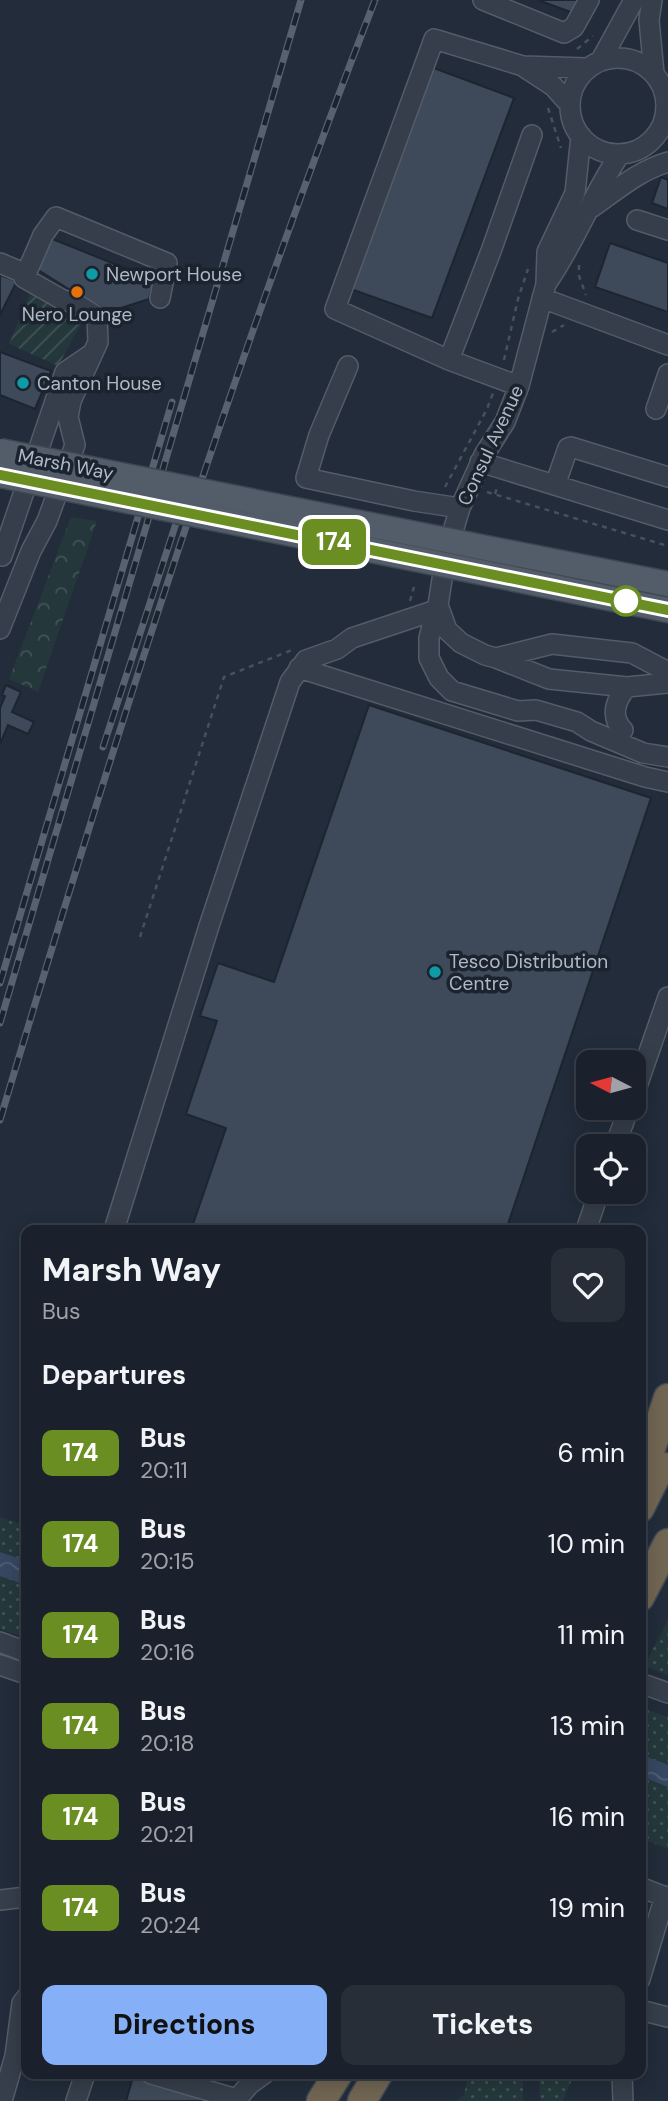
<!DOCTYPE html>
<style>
body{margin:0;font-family:"DM Sans",sans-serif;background:#272e38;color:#f1f3f6;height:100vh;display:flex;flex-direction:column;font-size:26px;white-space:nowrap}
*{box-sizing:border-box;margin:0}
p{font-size:23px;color:#9fa3a9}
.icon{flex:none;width:38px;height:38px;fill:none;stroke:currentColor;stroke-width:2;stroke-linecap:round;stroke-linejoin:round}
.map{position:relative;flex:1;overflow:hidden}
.details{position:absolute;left:21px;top:1225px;width:625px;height:854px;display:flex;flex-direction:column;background:#1a212c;border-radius:14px;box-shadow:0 4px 18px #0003,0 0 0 2px #383e48}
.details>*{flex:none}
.badge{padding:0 14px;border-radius:10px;font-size:24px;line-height:46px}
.needle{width:46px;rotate:276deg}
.tools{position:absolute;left:576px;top:1050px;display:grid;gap:14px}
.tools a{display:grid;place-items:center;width:70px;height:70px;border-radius:14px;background:#1a212c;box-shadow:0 4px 18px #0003,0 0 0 2px #383e48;font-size:35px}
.map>.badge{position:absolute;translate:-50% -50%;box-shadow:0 0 0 4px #fff}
h2{padding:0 21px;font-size:26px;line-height:63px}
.round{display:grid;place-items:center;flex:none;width:74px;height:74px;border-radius:14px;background:#272e38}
.summary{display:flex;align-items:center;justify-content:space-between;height:119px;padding:0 21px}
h1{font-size:33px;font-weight:800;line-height:52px}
.primary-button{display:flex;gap:14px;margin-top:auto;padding:14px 21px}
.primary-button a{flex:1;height:80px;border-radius:14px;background:#85b0f7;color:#111;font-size:28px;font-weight:800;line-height:80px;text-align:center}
.primary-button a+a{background:#272e38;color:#f1f3f6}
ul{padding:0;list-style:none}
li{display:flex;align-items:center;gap:21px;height:91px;padding:0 21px}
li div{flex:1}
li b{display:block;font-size:26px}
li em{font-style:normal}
li .badge{min-width:77px;font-weight:700;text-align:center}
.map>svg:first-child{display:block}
</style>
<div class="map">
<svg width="668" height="2101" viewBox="0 0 668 2101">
<defs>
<pattern id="grass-dots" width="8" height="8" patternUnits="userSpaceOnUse" patternTransform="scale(1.75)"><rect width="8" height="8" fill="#24383b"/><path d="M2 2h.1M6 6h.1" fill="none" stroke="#415356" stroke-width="1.8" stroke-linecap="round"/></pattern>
<pattern id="park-crowns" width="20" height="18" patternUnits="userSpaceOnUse" patternTransform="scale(1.75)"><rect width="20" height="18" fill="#24383b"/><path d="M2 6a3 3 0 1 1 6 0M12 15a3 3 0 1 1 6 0" fill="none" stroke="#415356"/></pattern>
<pattern id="garden-furrows" width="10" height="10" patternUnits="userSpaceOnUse" patternTransform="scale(1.75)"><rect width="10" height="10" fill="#24383b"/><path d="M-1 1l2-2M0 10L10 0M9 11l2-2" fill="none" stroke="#415356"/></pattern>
<pattern id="water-waves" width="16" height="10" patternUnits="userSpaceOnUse" patternTransform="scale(1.75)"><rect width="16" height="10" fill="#354761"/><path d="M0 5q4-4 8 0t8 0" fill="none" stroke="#505f76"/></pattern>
</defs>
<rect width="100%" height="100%" fill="#222c3a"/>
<!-- grass -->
<path fill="url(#grass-dots)" d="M0,1517L26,1525V1638L0,1629Z
M668,1620V1675L644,1666Z
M640,1707L668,1717V1849L641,1838Z
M468,2074H523V2101H455L464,2095Z
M539,2074H574L563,2101H540Z"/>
<!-- park -->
<path fill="url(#park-crowns)" d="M71,517L97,521L38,692L9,679Z"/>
<!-- garden -->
<path fill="url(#garden-furrows)" d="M32,288L86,315L58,366L9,344Z"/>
<!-- water -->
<path fill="url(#water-waves)" d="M0,1552L26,1561V1585L0,1576Z
M640,1754L668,1765V1787L641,1776Z"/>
<!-- building -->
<path fill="#3e4a59" stroke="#1d2531" stroke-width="2" d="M538,0H581L576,14Z
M431,67L514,98L432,318L348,288Z
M661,177L668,180V209L652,203Z
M50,238L154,280L149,299L121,308H102L83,298L35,268Z
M610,243L668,263V312L595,287Z
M0,275L17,281L0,315Z
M0,275L17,281L0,315Z
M0,352L51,371L35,409L0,395Z
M6,685L21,692L12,712L34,722L28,734L8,725L0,744V708L5,696L2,695Z
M369,705L651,798L506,1230H191L226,1128L186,1114L217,1021L200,1016L218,963L274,982Z
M133,2077L217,2101H126Z"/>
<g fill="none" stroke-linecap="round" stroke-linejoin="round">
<defs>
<path id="minor" d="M483,0L564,33L574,27L589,0
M652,0L649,20L654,73
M570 106a48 48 0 1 1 96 0a48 48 0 1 1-96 0Z
M601,60L634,0
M524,67L553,86L570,105
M581,136L575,193L547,252L546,284L519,386L505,422L484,455L460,508L446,554L438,605L447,630L461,643L485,655L496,658L552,644L632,653L668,672
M591,208C617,190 638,171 668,162
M637,220L668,230
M0,263L26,274L24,278L63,300L75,303L97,317L98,342L71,401L68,417L75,445L47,521L31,551L0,629
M26,274L43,235L56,217L167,263L160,298
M546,284C575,243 592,195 620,154
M542,298L668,345
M449,360L491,251L532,135
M348,366L319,435L306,478L414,501L460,508
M519,386L449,360L335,309L434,39L523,66L587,68
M656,409L668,374
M480,462L668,520
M555,485L568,448L571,447L668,477
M2,556L65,372L90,355
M436,610L429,638V658L439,678L452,691L518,711L536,710L577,722L591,731L643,753L668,757
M496,658L549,679L627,687L668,683
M299,668L645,777L668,782
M623,730C610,717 615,700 627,687
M634,1095L668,997
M615,1146L629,1108
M114,1230L209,926L290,682L306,660L337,649L352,638L436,610L438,605
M586,1230L599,1192
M0,1642L26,1652
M0,1665L26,1674
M640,1683L668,1693
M640,1887L668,1898
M0,1900L26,1897
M640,1979L665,1896
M640,2010L668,2017
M151,2074L237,2099L250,2084L264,2074
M622,2074L623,2101
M2,2101L15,2056L22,2003L26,1998
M76,2101L85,2074"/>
<path id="major" d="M471,545L668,584
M465,569L668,610"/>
<path id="highway" d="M640,1481L668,1398
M640,1508L661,1466
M640,1597L668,1543
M321,2101L338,2074
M362,2101L378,2074"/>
</defs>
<!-- minor casing -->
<use href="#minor" stroke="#535c68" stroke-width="22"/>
<!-- major casing -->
<use href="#major" stroke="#3f4753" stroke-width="27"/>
<!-- highway casing -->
<use href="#highway" stroke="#404955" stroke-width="31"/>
<!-- path -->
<path stroke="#415558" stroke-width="2.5" stroke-dasharray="5 5" stroke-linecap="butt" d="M577,49L593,36
M548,108L561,148
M579,265V276L586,295
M552,332L564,325
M504,360L518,299L528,269
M445,487L487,409L493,393
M487,492L668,546
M495,494L498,485
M410,601L414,587
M140,937L224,677L292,650"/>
<!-- minor -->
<use href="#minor" stroke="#353e4a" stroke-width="19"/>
<!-- major -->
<use href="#major" stroke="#535d6a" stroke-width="24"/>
<!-- highway -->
<use href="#highway" stroke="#706552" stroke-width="28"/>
<defs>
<path id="rail" d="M103,747L180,511
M0,983L172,402
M0,1023L301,0
M0,1120C113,743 232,367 375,0"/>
</defs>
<!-- rail casing -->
<use href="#rail" stroke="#576271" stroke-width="7"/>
<!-- rail -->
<use href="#rail" stroke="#1b232f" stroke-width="4.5" stroke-dasharray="13" stroke-linecap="butt"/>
<defs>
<path id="major-bridge" d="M0,451L471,545
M0,475L465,569"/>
</defs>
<!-- major-bridge casing -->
<use href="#major-bridge" stroke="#3f4753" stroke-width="27" stroke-linecap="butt"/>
<!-- major-bridge -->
<use href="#major-bridge" stroke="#535d6a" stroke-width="24"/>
</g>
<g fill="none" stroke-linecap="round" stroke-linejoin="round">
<defs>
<path id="line" d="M0,475L668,610"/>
</defs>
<!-- line casing -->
<use href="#line" stroke="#fff" stroke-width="16"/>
<!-- line -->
<use href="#line" stroke="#6b8e23" stroke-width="10"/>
</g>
<!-- markers -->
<g fill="#0f9aa8" stroke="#1b232f" stroke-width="2.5">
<circle cx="92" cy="274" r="7"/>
<circle cx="23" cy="383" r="7"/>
<circle cx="435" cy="972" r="7"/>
</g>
<circle fill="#e8710a" stroke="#1b232f" stroke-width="2.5" cx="77" cy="292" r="7"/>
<circle fill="#fff" stroke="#6b8e23" stroke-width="3.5" cx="626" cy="601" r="14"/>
<g text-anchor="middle" stroke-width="7" stroke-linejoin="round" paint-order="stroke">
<!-- poi labels -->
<g font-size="19" fill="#b0b9c6" stroke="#1b232f" text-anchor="start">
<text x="106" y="281">Newport House</text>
<text x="77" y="321" text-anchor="middle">Nero Lounge</text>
<text x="37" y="390">Canton House</text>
<text x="449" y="968">Tesco Distribution<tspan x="449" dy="22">Centre</tspan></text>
</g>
<!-- street labels -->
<g font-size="19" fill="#b0b9c6" stroke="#1b232f">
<text transform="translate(490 445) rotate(-65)" y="7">Consul Avenue</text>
<text transform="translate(66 464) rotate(11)" y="7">Marsh Way</text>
</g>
</g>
</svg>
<div class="tools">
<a><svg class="needle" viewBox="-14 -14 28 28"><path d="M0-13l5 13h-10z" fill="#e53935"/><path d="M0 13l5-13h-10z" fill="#9fa3a9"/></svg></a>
<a><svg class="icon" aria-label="locate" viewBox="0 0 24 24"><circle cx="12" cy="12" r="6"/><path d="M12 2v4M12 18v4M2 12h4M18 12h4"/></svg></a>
</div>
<b class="badge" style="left:334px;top:542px;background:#6b8e23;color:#fff">174</b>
<section class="details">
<div class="summary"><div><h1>Marsh Way</h1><p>Bus</p></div><a class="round"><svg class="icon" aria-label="heart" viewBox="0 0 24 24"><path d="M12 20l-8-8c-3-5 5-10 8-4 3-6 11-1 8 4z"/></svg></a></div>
<h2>Departures</h2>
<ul>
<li><span class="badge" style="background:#6b8e23;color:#fff">174</span><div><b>Bus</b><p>20:11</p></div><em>6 min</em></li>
<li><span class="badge" style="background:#6b8e23;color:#fff">174</span><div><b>Bus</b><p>20:15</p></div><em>10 min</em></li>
<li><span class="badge" style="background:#6b8e23;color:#fff">174</span><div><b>Bus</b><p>20:16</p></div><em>11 min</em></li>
<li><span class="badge" style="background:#6b8e23;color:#fff">174</span><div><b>Bus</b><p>20:18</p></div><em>13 min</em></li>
<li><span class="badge" style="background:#6b8e23;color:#fff">174</span><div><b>Bus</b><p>20:21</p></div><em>16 min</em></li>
<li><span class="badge" style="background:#6b8e23;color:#fff">174</span><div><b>Bus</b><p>20:24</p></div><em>19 min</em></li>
</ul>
<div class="primary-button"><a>Directions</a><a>Tickets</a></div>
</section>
</div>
